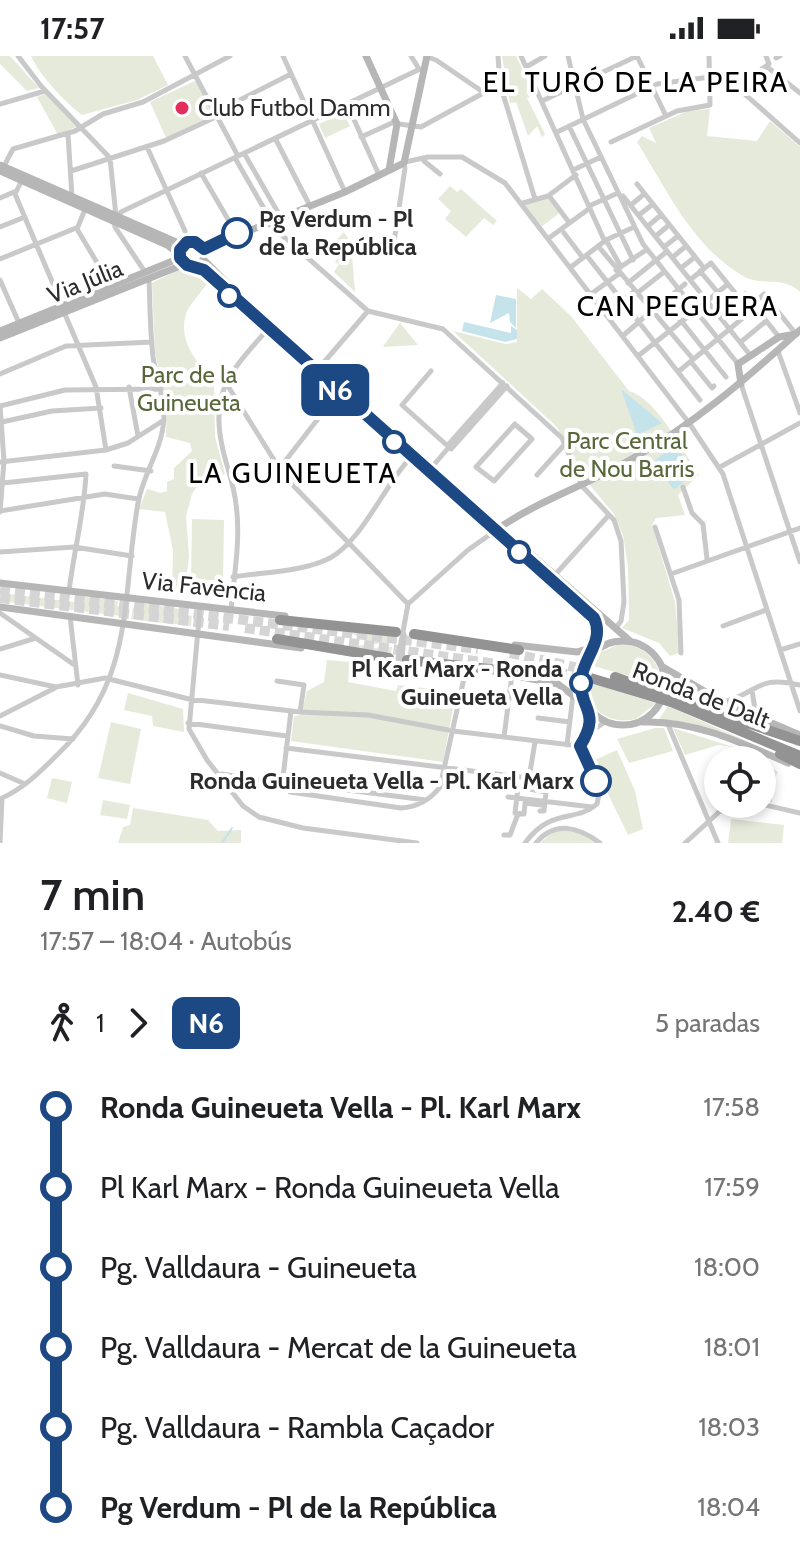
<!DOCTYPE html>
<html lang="es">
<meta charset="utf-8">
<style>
body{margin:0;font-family:Cabin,sans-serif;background:#f2f2f2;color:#202124;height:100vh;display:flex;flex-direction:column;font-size:30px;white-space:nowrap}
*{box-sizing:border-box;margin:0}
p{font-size:26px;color:#757577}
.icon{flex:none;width:44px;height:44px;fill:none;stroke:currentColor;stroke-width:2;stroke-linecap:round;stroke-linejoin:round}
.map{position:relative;height:787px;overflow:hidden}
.drawer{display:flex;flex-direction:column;background:#fff;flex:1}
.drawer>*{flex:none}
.badge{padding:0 16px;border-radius:12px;font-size:28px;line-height:52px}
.buttons{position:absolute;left:704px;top:690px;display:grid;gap:16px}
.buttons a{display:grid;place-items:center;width:72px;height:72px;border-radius:50%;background:#fff;box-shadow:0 4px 12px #0003;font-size:40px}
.map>.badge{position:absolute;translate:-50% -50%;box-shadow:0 0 0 4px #fff}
.legs{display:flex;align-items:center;gap:12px;height:88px;padding:0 40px;font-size:26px}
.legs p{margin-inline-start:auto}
.overview{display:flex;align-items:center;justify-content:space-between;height:136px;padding:0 40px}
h1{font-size:44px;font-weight:600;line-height:60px}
ul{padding:0 40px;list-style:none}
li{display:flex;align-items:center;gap:28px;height:80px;font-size:30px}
li i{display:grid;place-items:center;width:12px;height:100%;margin:0 10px;background:currentColor}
li i::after{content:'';width:20px;height:20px;margin:-10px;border:6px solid;border-radius:50%;background:#fff}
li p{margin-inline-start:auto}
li:first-child i{background:linear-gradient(#0000 50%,currentColor 0)}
li:last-child i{background:linear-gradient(currentColor 50%,#0000 0)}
.status{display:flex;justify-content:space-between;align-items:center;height:56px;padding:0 40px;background:#fff;direction:ltr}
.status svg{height:22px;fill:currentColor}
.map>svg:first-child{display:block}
</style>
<div class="status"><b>17:57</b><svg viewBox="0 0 49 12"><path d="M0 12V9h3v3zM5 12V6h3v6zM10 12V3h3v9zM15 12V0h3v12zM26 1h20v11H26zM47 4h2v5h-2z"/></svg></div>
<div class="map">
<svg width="800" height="787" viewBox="0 0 800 787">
<rect width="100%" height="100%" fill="#fff"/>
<!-- green -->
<path fill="#e6eada" d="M0,0H10L39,32L27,35L0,8Z
M31,0H153L168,29L137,44L82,59C65,46 40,20 31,0Z
M502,0H516L534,38L527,42L545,78L542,81L537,70L528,80L516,46L510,47Z
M197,24L216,58L166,82L150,46Z
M46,38L78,70L58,79L37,41Z
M710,53L707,80L757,85L770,65L800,91V236C783,219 762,231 743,220C692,190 667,134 637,86L642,80L656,87L649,72L688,55Z
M343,57L350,70L325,82L319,68Z
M450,130L457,136L461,133L497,165L493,169L484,162L466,181L445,163L451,155L438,143Z
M549,139L561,156L541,171L523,147Z
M344,176L351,187L355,236L334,216L339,208L335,206L343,197L334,186Z
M180,213L190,218L198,216L207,228C201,236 188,251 186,258C178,285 196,306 214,324L215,381L225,418L196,432L192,438L186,460L189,501L185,533L172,534L173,494L165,456L139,453L147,433L161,437L167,435V426L174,423V412L192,395L190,387L166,381L167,351L155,297L152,227Z
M517,232L531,243L542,233L571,260L629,335C656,342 683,395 699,419L678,439L685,459L656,462L652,469L675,546L680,597L670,600L659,587L622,572L629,564L628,511L623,479L614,458L584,422L557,371L453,275L506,288L517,286Z
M400,267L418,289L383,291L384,289Z
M192,463L224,464L223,524H191Z
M1,537L81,547L79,540L118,545L117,550L123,551L121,560L0,545Z
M138,547L188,554L187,559L192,560L191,570L131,563L133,552L138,553Z
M343,573L393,579L392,587L373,588L374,592L392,591L391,598L319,587L347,591L372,588Z
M620,588C644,589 661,605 661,629L590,609L601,596Z
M327,604L350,606L348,626L396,635L398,629L456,636L443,706L291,685L294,660L301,659L307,635L324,626Z
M673,621L800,681L673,634Z
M586,626L656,647L636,663C609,669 587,654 586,626Z
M128,637L183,653L184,676L153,670L152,660L124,654Z
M668,650L800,709L754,690L659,663Z
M111,666L141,673L130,728L98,722Z
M655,672H664L673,695L629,707L617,683Z
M673,672L733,691L719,689L685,699Z
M617,694L635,735L643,773L628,779L592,705Z
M762,705L778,716L772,727V747L762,740Z
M52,722L72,726L67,747L47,742Z
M103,744L130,749L127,763L100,759Z
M133,752L208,764L218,775L241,774V787H118L123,771L130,769Z
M731,763L784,769L782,787H728Z
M566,774L578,776L596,787H540L554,775Z"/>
<!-- water -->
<path fill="#c5e3eb" d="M496,239L516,243V272L510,266L509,257L490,267Z
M464,266L511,277V270L517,274V283L505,286L462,275Z
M621,333L662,367L637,379Z
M677,387V397H681L691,420L674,434L653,406Z"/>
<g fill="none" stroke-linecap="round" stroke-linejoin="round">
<!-- stream -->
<path stroke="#c5e3eb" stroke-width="2" d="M222,787L232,772"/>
<!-- highway-tunnel -->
<path stroke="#d5d5d5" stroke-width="10" stroke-dasharray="10 5" stroke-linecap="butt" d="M0,534L478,593
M0,542L229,570
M245,572L587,621
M510,597L588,614"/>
<!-- street -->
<path stroke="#c9c9c9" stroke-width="5" d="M18,0L41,30L110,102L116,160
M185,0L238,100
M283,0L345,136
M411,0L419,13
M498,0L500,28L535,143
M521,0L605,186
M568,0L583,63L643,188L738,308
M637,0L666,60
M427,1L436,4L483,36
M776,2L780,0
M766,10L800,37
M526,11L545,0
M735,32L769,8L766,0
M542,45L637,0
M0,48L45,35
M347,48L379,119
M216,56L291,18
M569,70L633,204
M557,76L657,28L710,21L731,26L800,87
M68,78L72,141
M361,81L392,67L421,71L500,28
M275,82L310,150
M611,86L677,55L710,49L709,0
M147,91L185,175
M244,97L280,160
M235,102L270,163
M424,105L440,118
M405,106L428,101H462L505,127L689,367L723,418L800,655
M3,112L13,93L75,75L103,58L143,46L230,0
M573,114L601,101
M71,115L164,85L218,60
M201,117L236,177
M23,122L15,138L62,249
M637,128L704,212
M623,140L751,300
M550,141L568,165
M0,142L14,136
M523,147L548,140L576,119
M631,149L644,138
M589,150L618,137
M86,151L77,173L111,230
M639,159L653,148
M267,166L368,255
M648,170L661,159
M0,171L25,161
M564,177L583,202
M656,180L669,169
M549,182L590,152
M606,184L621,211
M394,186L405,112
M598,190L693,303
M664,191L678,180
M587,200L700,344
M673,201L686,190
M0,203L76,172
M571,211L606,184L634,171
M681,212L695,201
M616,214L646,194
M700,215L730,251
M145,216L115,171L114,166L121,156L420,13
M0,224L19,267
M690,224L711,207L740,243
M628,227L665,197
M591,238L620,217
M636,238L664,216
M707,245L728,228
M667,247L726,321
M753,248L764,238L796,278
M368,255L443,273L562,382L582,430L614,464L621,485L624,546L621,565L615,573
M653,255L685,228
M64,256L96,331L106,394
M606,257L635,235
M719,260L745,238L779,281
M625,278L649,257
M742,285L765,266
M778,295L800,357
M638,300L705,247
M692,307L712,332L714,330
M319,312L368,255
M431,315L402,349L451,393L507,330
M678,316L756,251
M0,318L66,290L152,286
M226,327L284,420L408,548
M741,328L800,506
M129,331L138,380
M0,350L65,334L161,333
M0,350L4,405L0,456
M2,366L52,355L101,352
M515,368L476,411L494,425L532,383L517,370
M448,389L503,327
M0,406L106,394L128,387L164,364
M114,410L151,415
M432,411L449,391
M720,411L800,367
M279,413L338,337
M537,419L564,389
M3,427L86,418C84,458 74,495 69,535
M683,431L692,457L703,468L707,503
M0,455L105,438L138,443
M655,471L679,544L681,597
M0,496L74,491L132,500
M671,518L800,472
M233,521C263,516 303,516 330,502C362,485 385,428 411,401
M553,521L609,459
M408,548L468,494L495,475
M200,552L189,673L207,704L243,750L259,761L303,772L417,787
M231,554C234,519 241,483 236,448C234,429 227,412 223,394C209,336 231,315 267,274
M0,557L73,608
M70,560L78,629
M723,570L766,554
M0,593L36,582
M780,594L800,588
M398,603L408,548
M402,604L404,578
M0,619L56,631L105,622L189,643L300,656L368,659L448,674
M277,625L304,629L300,656
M752,634L756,660
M724,646C760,636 756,619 800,629
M291,655L283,721L290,736L401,752C417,751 430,744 440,731L466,613
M0,660L55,632
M538,662L570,666
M667,666L718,787
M188,667L287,680
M0,670L34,680L73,683
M453,675L580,690
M587,678L591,655
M504,681L512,619
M567,689L573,639
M580,690L587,678L605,666
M286,692L529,722L535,686
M0,717L25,728
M222,718L280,728
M284,726L426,744
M508,741L592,751
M0,743C23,733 40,716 57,699C136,624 121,544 138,447C143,417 163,393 164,361C164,340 156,321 153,301C150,275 150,248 149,222
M761,748L800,757
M540,755H544L546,736L518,731L515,757L524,758L525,747L541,749
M504,779H510L518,758
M0,787L2,742
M525,787C551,751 576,767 597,748L600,733L580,690
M536,787C555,764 579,771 600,787
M685,787L719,756L738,748"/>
<!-- secondary -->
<path stroke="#b6b6b6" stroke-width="7" d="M366,0L397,68L389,114
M0,109L183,189
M0,115L167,189L179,198
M204,193L195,186H187L180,194V202L187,209L204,214L592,561L598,575L590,600
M204,193L345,136L404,107L427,0
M203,203L267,267L630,585
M0,275L180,202
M0,282L185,208
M741,328L738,308L779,281L796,278
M496,474C537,445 585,430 628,405C692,370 746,323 800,274
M0,527L285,560
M0,551L301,592
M581 627a42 42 0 1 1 84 0a42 42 0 1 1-84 0Z
M515,589L577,596L604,589
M663,611L723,646L800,679
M511,619L558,628L588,651
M643,666C694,664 742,687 788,707"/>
<!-- highway -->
<path stroke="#939393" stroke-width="10" d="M280,564L396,576
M414,578L519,594
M277,583L389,602
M407,604L516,616
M587,621L671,646L800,700
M615,621L743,668
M738,664L800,685
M780,698L800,708"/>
</g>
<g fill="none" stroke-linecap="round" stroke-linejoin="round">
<defs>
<path id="line-1" d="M237,177L204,193L195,186H187L180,194V202L187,209L204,214L594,562C605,585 583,602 581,624C579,654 602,655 580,690L596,725"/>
</defs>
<!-- line-1 casing -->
<use href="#line-1" stroke="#fff" stroke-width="18"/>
<!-- line-1 -->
<use href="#line-1" stroke="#1c4883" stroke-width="12"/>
</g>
<!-- markers -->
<circle fill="#e52d5b" stroke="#fff" stroke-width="3" cx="182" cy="52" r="8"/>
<g fill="#fff" stroke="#1c4883" stroke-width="4">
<circle cx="237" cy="177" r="14"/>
<circle cx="229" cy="240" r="10"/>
<circle cx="394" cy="386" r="10"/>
<circle cx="519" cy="496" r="10"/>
<circle cx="581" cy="627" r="10"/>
<circle cx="596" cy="725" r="14"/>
</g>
<g text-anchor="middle" stroke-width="8" stroke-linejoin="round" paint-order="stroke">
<!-- poi labels -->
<g font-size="24" fill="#2c2c2c" stroke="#fff" text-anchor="start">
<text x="198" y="60">Club Futbol Damm</text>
</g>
<!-- stop labels -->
<g font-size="24" font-weight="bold" fill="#2c2c2c" stroke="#fff" text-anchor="end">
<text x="259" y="171" text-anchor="start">Pg Verdum - Pl<tspan x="259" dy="28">de la República</tspan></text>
<text x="563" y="621">Pl Karl Marx - Ronda<tspan x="563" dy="28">Guineueta Vella</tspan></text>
<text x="574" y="733">Ronda Guineueta Vella - Pl. Karl Marx</text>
</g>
<!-- street labels -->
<g font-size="24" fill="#2c2c2c" stroke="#fff">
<text transform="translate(85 226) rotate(-22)" y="8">Via Júlia</text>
<text transform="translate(204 531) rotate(6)" y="8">Via Favència</text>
<text transform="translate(701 639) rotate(21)" y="8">Ronda de Dalt</text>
</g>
<!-- park labels -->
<g font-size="24" fill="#58683a" stroke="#fff">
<text x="189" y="327">Parc de la<tspan x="189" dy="28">Guineueta</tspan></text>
<text x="627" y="393">Parc Central<tspan x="627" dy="28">de Nou Barris</tspan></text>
</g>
<!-- quarter labels -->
<g font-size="28" letter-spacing="2" fill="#000" stroke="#fff">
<text x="636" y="36">EL TURÓ DE LA PEIRA</text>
<text x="678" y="260">CAN PEGUERA</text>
<text x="293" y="427">LA GUINEUETA</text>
</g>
</g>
</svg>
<div class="buttons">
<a><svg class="icon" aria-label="locate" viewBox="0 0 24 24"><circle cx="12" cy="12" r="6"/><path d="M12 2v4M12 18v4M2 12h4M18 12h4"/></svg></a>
</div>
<b class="badge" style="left:335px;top:334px;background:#1c4883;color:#fff">N6</b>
</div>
<section class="drawer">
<div class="overview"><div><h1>7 min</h1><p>17:57 – 18:04 · Autobús</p></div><b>2.40 €</b></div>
<div class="legs"><svg class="icon" aria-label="walk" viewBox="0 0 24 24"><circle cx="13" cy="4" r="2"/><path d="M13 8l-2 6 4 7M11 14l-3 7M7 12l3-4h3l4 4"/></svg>1<svg class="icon" aria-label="forward" viewBox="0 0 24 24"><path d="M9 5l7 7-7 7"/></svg><b class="badge" style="background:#1c4883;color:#fff">N6</b><p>5 paradas</p></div>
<ul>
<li><i style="color:#1c4883"></i><b>Ronda Guineueta Vella - Pl. Karl Marx</b><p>17:58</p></li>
<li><i style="color:#1c4883"></i><span>Pl Karl Marx - Ronda Guineueta Vella</span><p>17:59</p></li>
<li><i style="color:#1c4883"></i><span>Pg. Valldaura - Guineueta</span><p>18:00</p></li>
<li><i style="color:#1c4883"></i><span>Pg. Valldaura - Mercat de la Guineueta</span><p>18:01</p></li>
<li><i style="color:#1c4883"></i><span>Pg. Valldaura - Rambla Caçador</span><p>18:03</p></li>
<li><i style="color:#1c4883"></i><b>Pg Verdum - Pl de la República</b><p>18:04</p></li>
</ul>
</section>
